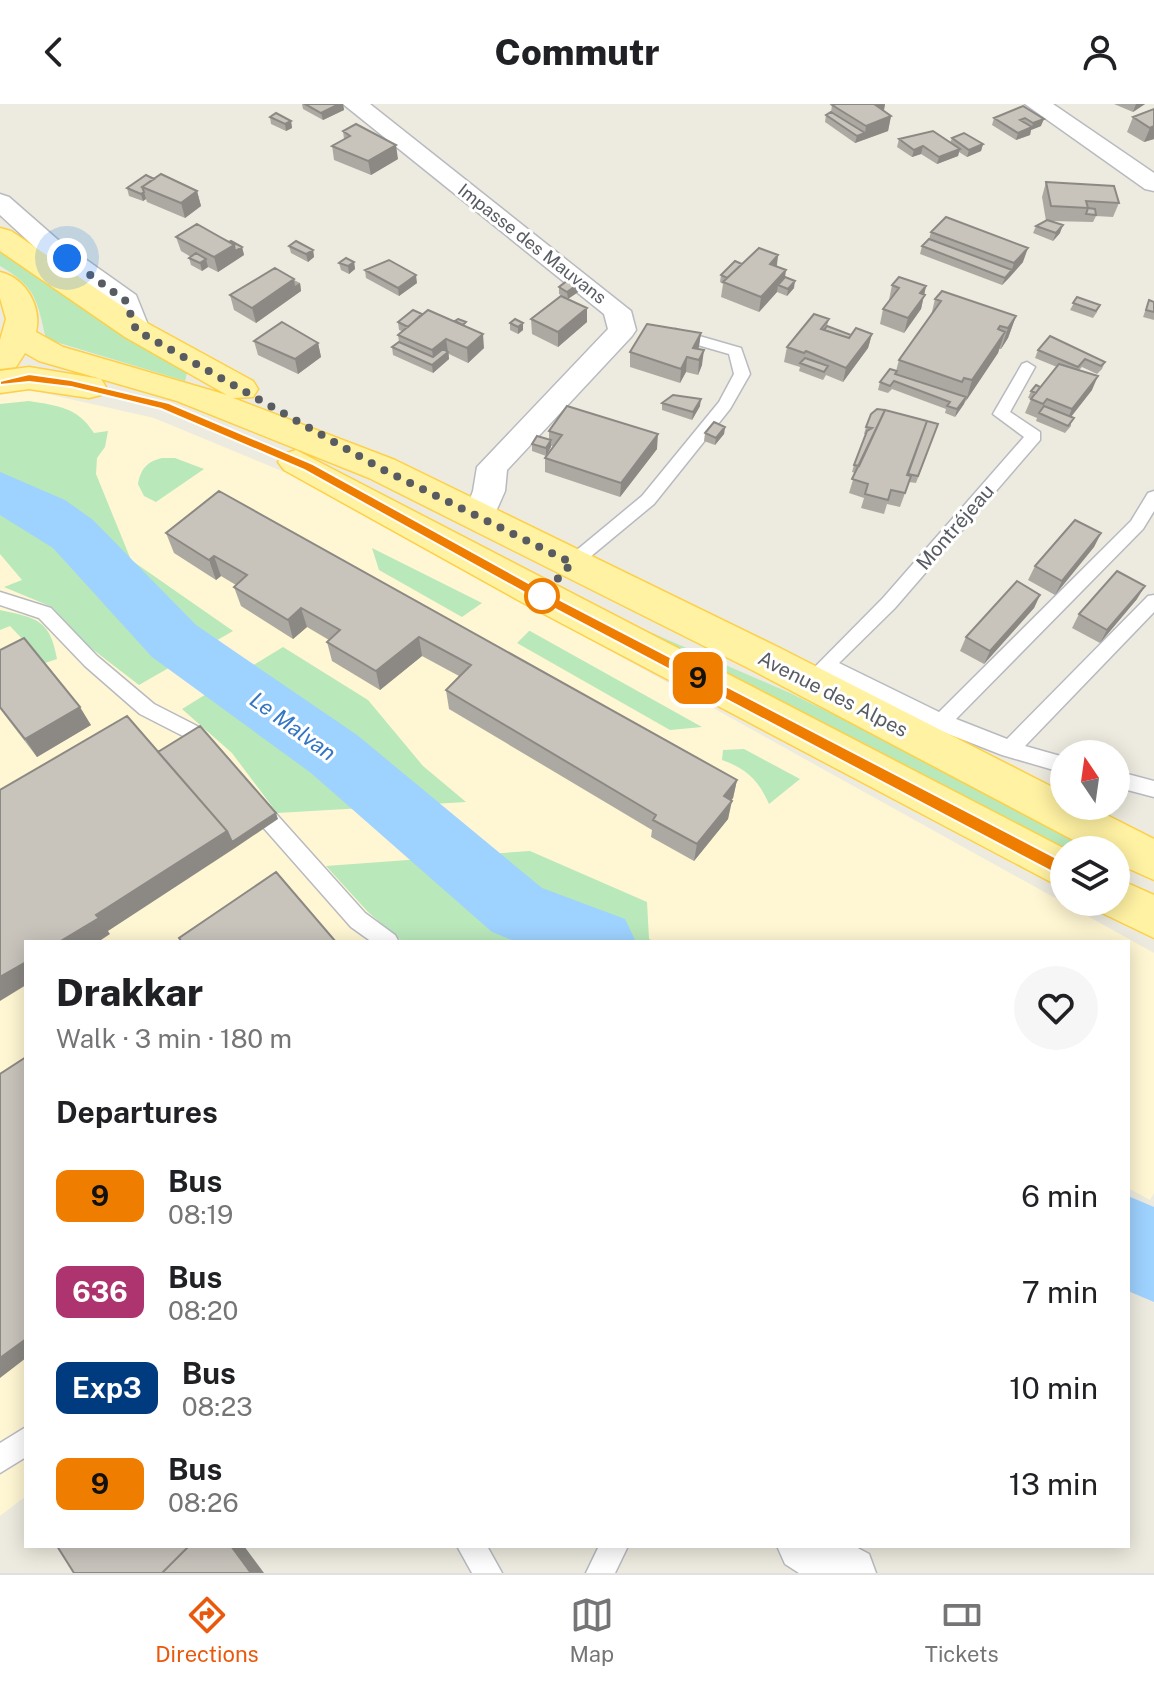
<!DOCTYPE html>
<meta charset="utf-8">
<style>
body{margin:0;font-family:"Public Sans",sans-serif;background:#f6f6f6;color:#202124;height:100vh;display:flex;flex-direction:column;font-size:30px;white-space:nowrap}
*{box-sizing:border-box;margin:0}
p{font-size:26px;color:#757577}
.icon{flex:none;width:44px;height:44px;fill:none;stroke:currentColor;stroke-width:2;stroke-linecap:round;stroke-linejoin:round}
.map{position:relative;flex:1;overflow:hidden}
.drawer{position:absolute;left:24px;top:836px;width:1106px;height:608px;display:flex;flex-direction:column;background:#fff;border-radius:0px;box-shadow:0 4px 20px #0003}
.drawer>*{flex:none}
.badge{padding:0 16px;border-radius:12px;font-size:28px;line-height:52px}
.needle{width:52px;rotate:347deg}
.tools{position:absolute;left:1050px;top:636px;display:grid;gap:16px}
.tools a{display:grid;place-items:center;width:80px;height:80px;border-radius:50%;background:#fff;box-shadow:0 4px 20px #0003;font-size:40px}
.you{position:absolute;width:40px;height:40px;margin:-20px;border:6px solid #fff;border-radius:50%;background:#1a73e8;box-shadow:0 0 0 12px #1a73e833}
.map>.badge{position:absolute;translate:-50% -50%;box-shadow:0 0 0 4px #fff}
h2{padding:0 32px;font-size:30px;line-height:72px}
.round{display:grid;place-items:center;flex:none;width:84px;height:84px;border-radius:42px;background:#f6f6f6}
.headline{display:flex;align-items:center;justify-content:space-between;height:136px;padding:0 32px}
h1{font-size:38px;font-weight:800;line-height:60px}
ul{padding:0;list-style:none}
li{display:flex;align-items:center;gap:24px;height:96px;padding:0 32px}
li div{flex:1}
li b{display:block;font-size:30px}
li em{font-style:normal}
li .badge{min-width:88px;font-weight:700;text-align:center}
header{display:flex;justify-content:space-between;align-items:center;height:104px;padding:0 32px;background:#fff;font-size:36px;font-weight:800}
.tabs{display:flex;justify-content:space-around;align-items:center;height:112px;border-top:2px solid #e0e0e0;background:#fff;font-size:22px;color:#757577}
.tabs a{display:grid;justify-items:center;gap:4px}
.tabs .active{color:#ea580c}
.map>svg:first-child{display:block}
</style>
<header><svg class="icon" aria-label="back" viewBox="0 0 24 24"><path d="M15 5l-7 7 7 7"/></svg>Commutr<svg class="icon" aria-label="person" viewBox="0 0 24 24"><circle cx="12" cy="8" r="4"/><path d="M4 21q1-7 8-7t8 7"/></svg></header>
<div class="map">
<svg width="1154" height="1469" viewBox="0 0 1154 1469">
<rect width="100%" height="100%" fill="#edebdf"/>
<!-- commercial -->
<path fill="#fff6d3" d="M30,286L154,314L299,374L1154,849V1089L1150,1096L1128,1084V838H26V1392L0,1412V291Z"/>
<!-- green -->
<path fill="#b9e8ba" d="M0,148L187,269L185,277L46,235C37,196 36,183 0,162Z
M29,297C59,302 77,303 94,329L108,327L105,343L97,354L96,370L131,456L233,527L139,581L87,541L52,503L4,483L22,476L0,450V300Z
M162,354H175L204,365L156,398L144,392L138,380C141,365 146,358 162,354Z
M372,444L482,499L462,513L379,466Z
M0,506C36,514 50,515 57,555L45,559L10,522L0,526Z
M643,525L790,589L1108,746H1064L642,529Z
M529,527H530L702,623L670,626L517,539Z
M283,543L368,596L423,662L466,698L277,709L232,649L182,605Z
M744,645L800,675L769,700C759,677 746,664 722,656L723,646Z
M530,747L647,798L649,835L657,838H403L368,808L326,762Z"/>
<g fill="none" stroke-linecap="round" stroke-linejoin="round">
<!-- river -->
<path fill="#9ed2ff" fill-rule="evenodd" d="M0,368L65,396L93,416L196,521L357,631L542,784L625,815L636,838H517L492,828L311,669L152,553L53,444L0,411Z
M1128,1092L1154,1103V1198L1128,1187Z"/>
<defs>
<path id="service" d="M675,225L741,244L750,270L730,305L654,400L578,463H566L563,459L566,455L642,392L719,298L734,270L729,250L670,233L668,230Z
M1027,258L1035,263L1010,308L1040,328V336L895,504L839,559L939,608L1131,417L1148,389L1154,387V407L1143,425L956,615L1007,635L1148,492L1154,491V508L1025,642L1064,653V669L1002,651L933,624L828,570L809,585L800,578L883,494L1024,333L993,310L1022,260Z
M0,488L51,504L97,552L154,600L197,622L219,648L216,653H202L183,632L140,610L85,562L39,514L0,501Z
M1116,667L1154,677V693L1116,683Z
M254,691L261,693L365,809L395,831L399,838H372L351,823L247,705L244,699L247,693Z
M26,1323V1353L0,1369V1339Z
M457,1442H487L502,1469H472Z
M599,1442H628L615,1469H586Z"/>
<path id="minor" d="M343,0H370L631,207L636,226L632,232L507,366L505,387L490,421L479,424L468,421L463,413L473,387L477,363L608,225L604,210Z
M1025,0H1053L1154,69V87L1145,85Z
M0,90L9,93L57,135L136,191L150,226L146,232H126L114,201L39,147L0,111Z
M777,1442H854L869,1450L876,1469H799L785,1460Z"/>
<path id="primary" d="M0,124L11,127L147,219L253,277L258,285L253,293L233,294L395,356L780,544L1064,689V702H1089L1154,735V776L1116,759V746H1092L752,566L369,374L177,297L39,257L25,249L16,263L0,265V236L6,215L0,194V168C26,174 42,203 36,228L63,243L227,291L125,233L0,147Z
M29,263L101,275L106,283L101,291L89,294L29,285L0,289V267Z
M296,346L1067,746H1064V785L527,501L284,366L278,358L284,350Z
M1116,774L1154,791V834L1100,808L1095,798H1116Z"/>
</defs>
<!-- service casing -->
<use href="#service" stroke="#b8bac0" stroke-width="3"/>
<!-- minor casing -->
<use href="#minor" stroke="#b8bac0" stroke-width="3"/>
<!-- primary casing -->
<use href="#primary" stroke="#fed048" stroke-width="3"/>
<!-- service -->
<use href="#service" fill="#fff" fill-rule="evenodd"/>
<!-- minor -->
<use href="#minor" fill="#fff" fill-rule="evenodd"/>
<!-- primary -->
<use href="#primary" fill="#fff2a3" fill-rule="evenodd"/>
</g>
<!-- wall -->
<path fill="#aca9a2" d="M302,0H343L344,6L323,16L303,5Z
M836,0H885L884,7L891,12L888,27L855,39L825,18L826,11L831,8L832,1Z
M1114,0H1145L1133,8Z
M1023,2L1041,22L1031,26L1030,31L1016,36L992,21L994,14Z
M1154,5V35L1144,38L1127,28L1133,13Z
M270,13L291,17L292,24L286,27L271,20Z
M343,27L398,55L371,71L334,56L332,41L344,35Z
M952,34L983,40L981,47L967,53L959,48L958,52L937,60L921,50L912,53L897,43L899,35L950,39Z
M146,71L197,87L201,102L185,114L147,98L146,95L143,97L129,92L127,84Z
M1046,78L1119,99L1113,113L1096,112L1093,118L1050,117L1060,129L1053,137L1033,129L1036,122L1046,117L1042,93Z
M931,128L1023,158L1002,181L920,150L922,142L929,135Z
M176,133H221L242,143L244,151L218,168L208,163L202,167L191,161L189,154L191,153L181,147Z
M289,142L313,146L314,153L308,158L291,149Z
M778,151L777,162L794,184L787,192L777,188L759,208L721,193L723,180L720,178L721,171L742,160Z
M354,158L355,165L349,170L341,166L339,159Z
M365,166L417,179L399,192L366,174Z
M294,176L300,179L301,187L256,219L234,206L230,191Z
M892,181L926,182L921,205L904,229L880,220L883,205L890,196H889Z
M559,183L581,186L568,195L559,190Z
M1077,193L1097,208L1093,214L1070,206Z
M935,195L1016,212L1008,234L1001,245H999L998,249L955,313L945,309L946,305L892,285L888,289L878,286L880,278L896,267L899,256L931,212Z
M1149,196L1154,198V216L1143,213Z
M422,210L466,222L484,244L468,259L449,250V255L433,269L393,251L392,243L399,238L398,231L402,227L399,226L398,218Z
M531,215L587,218L558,243L532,230Z
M829,215L827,222L851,231L872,230L868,244L843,278L826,271L823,276L799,267L800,263L784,258L787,243Z
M510,219H523V226L518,230L510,226Z
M701,229L698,245L702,261L698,271L686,268L680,279L630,263V248Z
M254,237L318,239L321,253L298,270L258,251Z
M1038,246L1105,258L1102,265L1097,270L1082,263L1079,266L1092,286L1071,313V322L1065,329L1036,317L1037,314L1025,309L1031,295L1028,294L1031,287L1040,283L1057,263L1035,254Z
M662,299L700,302L692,316L662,306Z
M938,320L916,379L909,378L900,403L887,400L884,410L861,404L864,394L849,389L855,369L852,368L854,361L866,330H864L866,323Z
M725,323L724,330L715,341L704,337L705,329Z
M549,327L657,345L620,393L545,368V354L553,342H551L546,352L532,347V340L549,336Z
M219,387L737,676L733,694L731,697L728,715L694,757L651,733L652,726L449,605L446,586L459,572L422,552L380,586L332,557L327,538L329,536L307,523L293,535L241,502L234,483L236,481L221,472L216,476L174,449L166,429Z
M1101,429L1094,443L1055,491L1028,476L1035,462Z
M1040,491L1034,504L984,560L960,547L966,533Z
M1137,495L1100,539L1072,524L1079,510Z
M0,546L91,621L37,653L0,605Z"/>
<!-- shaded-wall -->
<path fill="#8c8984" d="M339,0H343L344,6L323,16L321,9Z
M873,0H885L883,10Z
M1136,0H1145L1133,8Z
M891,12L888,27L855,39L857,32L865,29L866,22Z
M1044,15L1041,22L1031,26L1030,31L1016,36L1018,29L1032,23L1033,19Z
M291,17L292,24L286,27L285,20Z
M1154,22V35L1144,38L1150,24Z
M983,40L981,47L967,53L969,46Z
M396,41L398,55L371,71L368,57Z
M923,42L921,50L912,53L914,46Z
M960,45L958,52L937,60L939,53Z
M197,87L201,102L185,114L181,99Z
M144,88L146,95L143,97L141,90Z
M1063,121L1060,129L1053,137L1056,129Z
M234,141L242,143L244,151L218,168L214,153Z
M1028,144L1023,158L1009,174L1014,159Z
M313,146L314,153L308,158L306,150Z
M778,151L776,166L770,160Z
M206,155L208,163L202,167L200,159Z
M354,158L355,165L349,170L348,162Z
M786,166L784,181H778L777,188L759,208L761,193Z
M1012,166L1009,174L1002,181L1005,174Z
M416,171L417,179L399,192L398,184Z
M294,175L295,182L300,179L301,187L256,219L252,204Z
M795,177L794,184L787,192L788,185Z
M581,178V186L568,195L567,188Z
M926,182L921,205L904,229L908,214L920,189Z
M587,204V218L558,243V228Z
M1016,212L1008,234L1001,245L1008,224Z
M523,219V226L518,230V223Z
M1005,228L998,249L966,297L972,276Z
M701,229L699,243L693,255V244Z
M483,230L484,244L468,259L467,244Z
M872,230L868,244L843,278L846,264Z
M446,235L449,255L433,269L432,261L434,260L432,246Z
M318,239L321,253L298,270L295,255Z
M704,246L702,261L698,271L699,256Z
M687,253L686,268L680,279L681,265Z
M1098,272L1092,286L1066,319L1072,305Z
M966,293L964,300L955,313L957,305Z
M701,295L700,302L692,316L693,308Z
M725,323L724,330L715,341L716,334Z
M658,330L657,345L620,393L621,379Z
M551,336V343L546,352V344Z
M1101,429L1094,443L1055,491L1062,477Z
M214,452L221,472L216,476L209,456Z
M1145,482L1137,495L1100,539L1107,526Z
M1040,491L1034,504L984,560L990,547Z
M301,504L307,523L293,535L288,516Z
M419,533L422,552L380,586L376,567Z
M80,603L91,621L37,653L25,635Z
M737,676L733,694L721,710L724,692Z
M732,697L728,715L694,757L697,740Z
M276,709L278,715L235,744L232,738Z
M227,727L235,744L108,827L96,811Z
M99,814L110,830L98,838H59Z
M26,858V881L0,897V873Z
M26,1235V1254L0,1274V1254Z
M231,1442H244L264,1469H251Z"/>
<!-- building -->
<path fill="#c8c4bc" stroke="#8c8984" stroke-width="2" d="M305,0H339L321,9Z
M836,0H874L891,12L866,22L832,1Z
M1023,2L1044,15L1033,19L1025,14L1020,16L1032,23L1018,29L994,14Z
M1154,5V22L1150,24L1133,13Z
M831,8L865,29L857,32L826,11Z
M276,9L291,17L285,20L270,13Z
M356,20L396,41L368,57L332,42L350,32L343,27Z
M933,27L960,45L939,53L923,42L914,46L899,35Z
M964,29L983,40L969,46L952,34Z
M161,70L197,87L181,99L142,83Z
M146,71L154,75L142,83L144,88L141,90L127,84Z
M1046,78L1114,82L1119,99L1086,97L1088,104L1051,102Z
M1088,104L1095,105L1096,111L1086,110Z
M946,113L1028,144L1014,159L931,128Z
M1047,116L1063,121L1056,129L1036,122Z
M197,120L234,141L214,153L176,133Z
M929,135L1012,166L1005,174L922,142Z
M231,137L242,143L235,147L234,141L229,138Z
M296,137L313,146L306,150L289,142Z
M759,144L778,151L770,160L786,166L761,193L723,178Z
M196,149L206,155L200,159L189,154Z
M346,154L354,158L348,162L339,159Z
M389,156L416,171L398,184L365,166Z
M735,157L742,160L727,174L721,171Z
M275,164L294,175L252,204L230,191Z
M572,173L581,178L567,188L559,183Z
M785,173L795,177L788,185L778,181Z
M899,173L926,182L920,189L925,191L908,214L883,205L899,184L892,181Z
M942,187L1016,212L1008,224L1000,222L998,225L1005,228L972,276L964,274L962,278L899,256L941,197L935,195Z
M561,192L587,204L558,228L531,215Z
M1077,193L1100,201L1096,207L1073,199Z
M1149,196L1154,198V208L1146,206Z
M413,206L422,210L408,223L398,218Z
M428,206L483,230L467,244L446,235L432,246L398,231Z
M814,210L829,215L821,225L849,234L856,224L872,230L846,264L806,247L804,249L787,243Z
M458,215L466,218L463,221L455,217Z
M515,215L523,219L518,223L510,219Z
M282,218L318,239L295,255L254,237Z
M647,220L701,229L693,244L704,246L699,256L687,253L681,265L630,248Z
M827,222L851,231L849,234L824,226Z
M1050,232L1105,258L1101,262L1085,255L1078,263L1038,246Z
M399,238L433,253L443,245L448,248L432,261L392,243Z
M805,254L828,262L824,268L800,259Z
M1059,260L1098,272L1072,305L1047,295L1043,300L1031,295Z
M890,265L897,267L895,270L966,293L957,305L947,302L950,298L894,277L890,282L880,278Z
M1036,281L1040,283L1036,289L1031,287Z
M673,291L701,295L693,308L662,299Z
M567,302L658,330L621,379L545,354L562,331L549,327Z
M1044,302L1074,314L1068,322L1039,309Z
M877,305L885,306L859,362L854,361L867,327L872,324L866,323L871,310Z
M885,306L927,317L907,371L911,372L905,389L891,386L888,396L865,390L868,380L852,375Z
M927,317L938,320L918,372L908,370Z
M714,318L725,323L716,334L705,329Z
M537,332L551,336L546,344L532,340Z
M219,387L737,676L724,692L732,697L697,740L653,716L656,711L446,586L471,561L419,533L376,567L327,538L340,526L301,504L288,516L234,483L247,471L214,452L209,456L166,429Z
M1075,416L1101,429L1062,477L1035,462Z
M1117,467L1145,482L1107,526L1079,510Z
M1017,477L1040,491L990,547L966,533Z
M24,534L80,603L25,635L0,603V546Z
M127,612L227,727L96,811L99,814L59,838H26V858L0,873V686Z
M200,622L276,709L232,738L227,727L158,648Z
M276,768L336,838H182L179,834Z
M26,953V1235L0,1254V970Z
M57,1442H189L162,1469H74Z
M189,1442H231L251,1469H162Z"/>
<!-- line -->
<path fill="#ee7d00" stroke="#fff" stroke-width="2" d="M29,270L71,276L169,299L313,360L545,488L1070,761L1072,766L1064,773L1058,771L536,495L304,366L161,305L71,283L29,278L0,281V277Z"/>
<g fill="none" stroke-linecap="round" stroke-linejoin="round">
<!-- walk -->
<path stroke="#585c62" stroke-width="8" stroke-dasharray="0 14.4" d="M67,154L126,197L136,226L382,365L572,459L542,492"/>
</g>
<!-- markers -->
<circle fill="#fff" stroke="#ee7d00" stroke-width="4" cx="542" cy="492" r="16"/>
<g text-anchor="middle" stroke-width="6" stroke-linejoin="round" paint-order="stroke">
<!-- far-street labels -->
<g font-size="18" fill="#585c62" stroke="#fff">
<text transform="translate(532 140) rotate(38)" y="6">Impasse des Mauvans</text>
</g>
<!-- street labels -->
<g font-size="20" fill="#585c62" stroke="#fff">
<text transform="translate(955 423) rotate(-49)" y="7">Montréjeau</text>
<text transform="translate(833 590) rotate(27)" y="7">Avenue des Alpes</text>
</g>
<!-- water labels -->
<g font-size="22" font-style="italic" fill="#3476c3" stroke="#fff">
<text transform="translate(293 622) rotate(36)" y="8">Le Malvan</text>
</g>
</g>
</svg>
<div class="tools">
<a><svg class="needle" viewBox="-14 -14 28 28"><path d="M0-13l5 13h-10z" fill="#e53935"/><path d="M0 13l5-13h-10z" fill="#757577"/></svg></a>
<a><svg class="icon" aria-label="layers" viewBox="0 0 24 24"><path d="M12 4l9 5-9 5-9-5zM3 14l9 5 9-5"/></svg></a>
</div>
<div class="you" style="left:67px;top:154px"></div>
<b class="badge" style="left:698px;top:574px;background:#ee7d00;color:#111">9</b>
<section class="drawer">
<div class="headline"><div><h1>Drakkar</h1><p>Walk · 3 min · 180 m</p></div><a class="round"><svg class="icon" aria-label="heart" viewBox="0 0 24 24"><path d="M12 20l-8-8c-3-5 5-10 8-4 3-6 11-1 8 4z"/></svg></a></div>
<h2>Departures</h2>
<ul>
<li><span class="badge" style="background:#ee7d00;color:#111">9</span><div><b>Bus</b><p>08:19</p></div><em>6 min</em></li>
<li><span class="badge" style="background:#ae346f;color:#fff">636</span><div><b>Bus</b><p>08:20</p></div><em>7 min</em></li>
<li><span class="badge" style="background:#003b80;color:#fff">Exp3</span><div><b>Bus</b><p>08:23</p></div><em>10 min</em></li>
<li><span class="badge" style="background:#ee7d00;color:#111">9</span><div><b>Bus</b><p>08:26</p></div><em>13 min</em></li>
</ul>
</section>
</div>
<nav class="tabs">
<a class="active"><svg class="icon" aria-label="directions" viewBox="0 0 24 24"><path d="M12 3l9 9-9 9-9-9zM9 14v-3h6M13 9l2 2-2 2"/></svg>Directions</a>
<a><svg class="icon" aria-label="map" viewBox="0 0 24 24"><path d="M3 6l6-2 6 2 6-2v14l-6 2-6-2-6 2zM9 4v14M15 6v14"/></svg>Map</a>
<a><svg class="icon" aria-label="tickets" viewBox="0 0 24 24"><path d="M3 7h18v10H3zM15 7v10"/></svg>Tickets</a>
</nav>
